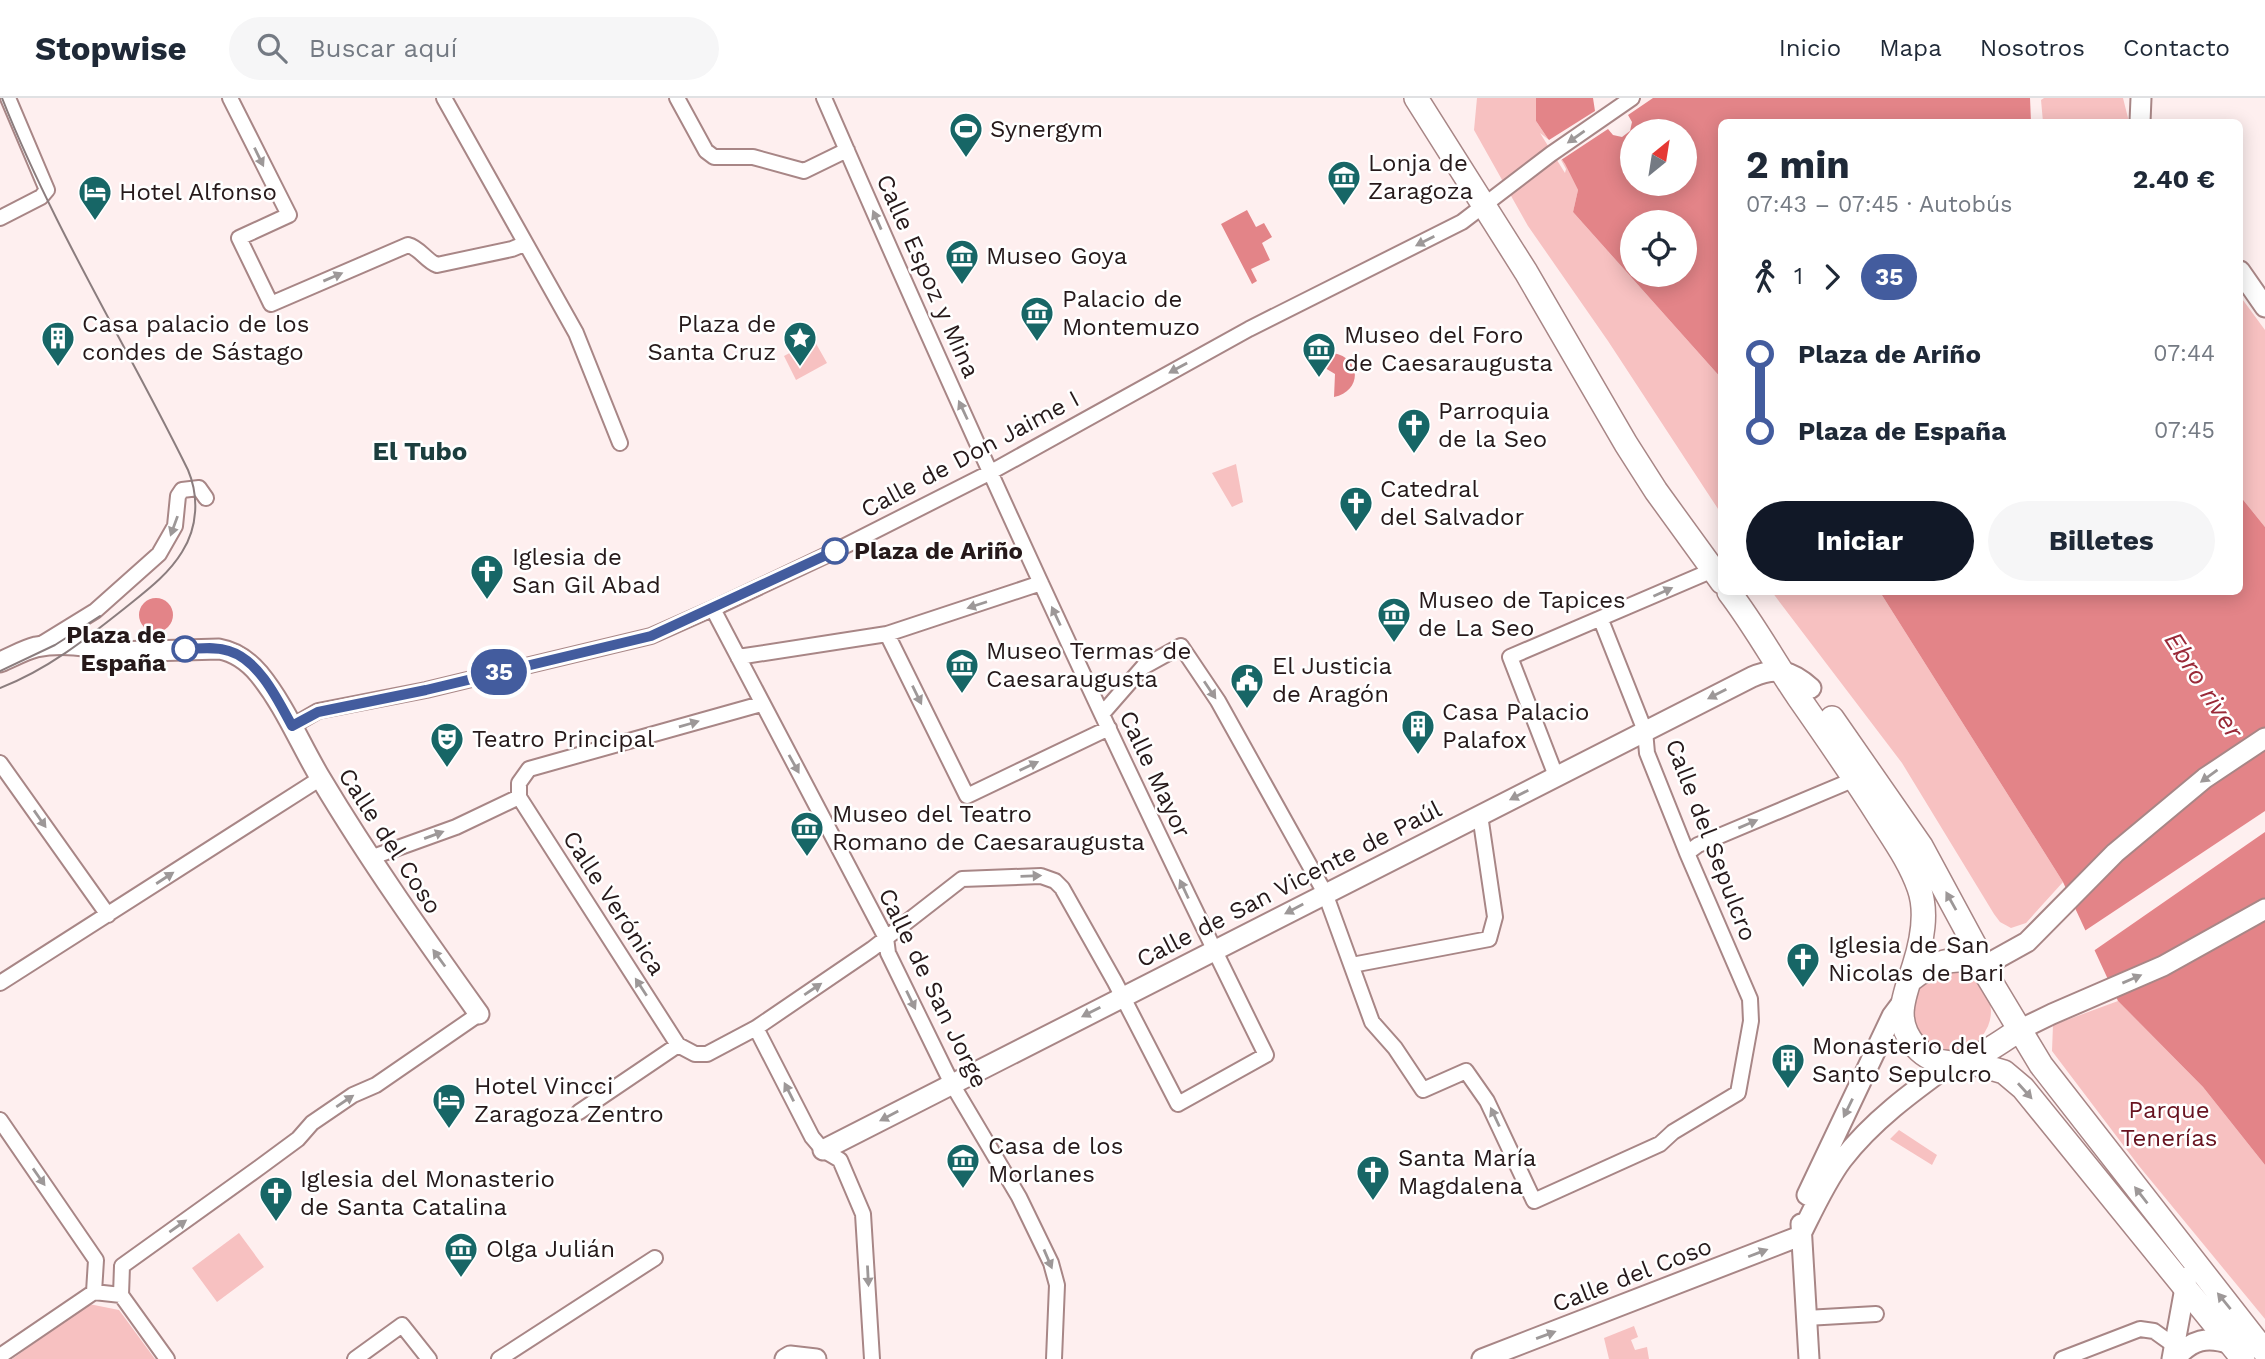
<!DOCTYPE html>
<html lang="es">
<meta charset="utf-8">
<style>
body{margin:0;font-family:"Work Sans",sans-serif;background:#f6f6f7;color:#1f2937;height:100vh;display:flex;flex-direction:column;font-size:26px;white-space:nowrap}
*{box-sizing:border-box;margin:0}
p{font-size:23px;color:#747a83}
.icon{flex:none;width:38px;height:38px;fill:none;stroke:currentColor;stroke-width:2;stroke-linecap:round;stroke-linejoin:round}
.map{position:relative;flex:1;overflow:hidden}
.panel{position:absolute;left:1718px;top:21px;width:525px;height:476px;display:flex;flex-direction:column;background:#fff;border-radius:10px;box-shadow:0 4px 18px #0003}
.panel>*{flex:none}
.badge{padding:0 14px;border-radius:23px;font-size:24px;line-height:46px}
.needle{width:46px;rotate:30deg}
.controls{position:absolute;left:1620px;top:21px;display:grid;gap:14px}
.controls a{display:grid;place-items:center;width:77px;height:77px;border-radius:50%;background:#fff;box-shadow:0 4px 18px #0003;font-size:35px}
.map>.badge{position:absolute;translate:-50% -50%;box-shadow:0 0 0 4px #fff}
.legs{display:flex;align-items:center;gap:10px;height:77px;padding:0 28px;font-size:23px}
.legs p{margin-inline-start:auto}
.overview{display:flex;align-items:center;justify-content:space-between;height:119px;padding:0 28px}
h1{font-size:38px;font-weight:700;line-height:52px}
.primary-button{display:flex;gap:14px;margin-top:auto;padding:14px 28px}
.primary-button a{flex:1;height:80px;border-radius:42px;background:#111827;color:#fff;font-size:28px;font-weight:700;line-height:80px;text-align:center}
.primary-button a+a{background:#f6f6f7;color:#1f2937}
ul{padding:0 28px;list-style:none}
li{display:flex;align-items:center;gap:24px;height:77px;font-size:26px}
li i{display:grid;place-items:center;width:10px;height:100%;margin:0 9px;background:currentColor}
li i::after{content:'';width:18px;height:18px;margin:-9px;border:5px solid;border-radius:50%;background:#fff}
li p{margin-inline-start:auto}
li:first-child i{background:linear-gradient(#0000 50%,currentColor 0)}
li:last-child i{background:linear-gradient(currentColor 50%,#0000 0)}
header{display:flex;align-items:center;gap:42px;box-sizing:border-box;height:98px;padding:0 35px;background:#fff;border-bottom:2px solid #e0e1e3}
header strong{font-size:33px}
nav{display:flex;gap:38px;margin-inline-start:auto;font-size:24px}
.search{width:490px;height:63px;background:#f6f6f7;display:flex;align-items:center;gap:18px;box-sizing:border-box;padding:0 24px;border-radius:38px;color:#747a83;font-size:26px}
.map>svg:first-child{display:block}
</style>
<header>
<strong>Stopwise</strong>
<div class="search"><svg class="icon" aria-label="search" viewBox="0 0 24 24"><circle cx="10" cy="10" r="6"/><path d="M15 15l6 6"/></svg>Buscar aquí</div>
<nav><a>Inicio</a><a>Mapa</a><a>Nosotros</a><a>Contacto</a></nav>
</header>
<div class="map">
<svg width="2265" height="1261" viewBox="0 0 2265 1261">
<rect width="100%" height="100%" fill="#feefef"/>
<!-- green -->
<path fill="#f7c1c1" d="M1477,0H1536V23L1565,66L1578,92L1573,114L1722,281V417L1608,243L1528,128L1474,32Z
M2044,0H2123L2129,24H2043L2041,2Z
M2240,198L2265,232V429L2240,398Z
M814,242L827,265L796,282L784,258Z
M1236,366L1243,404L1232,409L1212,375Z
M1772,494H1880L2063,784L2026,825L2011,830L2000,824L1994,816L1902,665Z
M1911 913a40 40 0 1 1 80 0a40 40 0 1 1-80 0Z
M2118,903L2203,989L2265,1067V1221L2139,1068L2052,953L2053,927Z
M1899,1032L1937,1057L1932,1067L1890,1041Z
M239,1135L264,1169L217,1204L192,1170Z
M89,1206L119,1212L155,1261H12Z
M1634,1228L1638,1239L1631,1242L1635,1252L1647,1249L1649,1261H1609L1604,1240Z"/>
<!-- water -->
<path fill="#e38488" fill-rule="evenodd" d="M1536,0H2030L2031,24H1722V281L1573,114L1578,92L1565,66L1536,23ZM1633,33H1685V86H1633ZM1633,124H1685V177H1633Z
M1247,112L1256,129L1264,125L1272,139L1262,145L1270,162L1251,171L1257,183L1252,186L1221,126Z
M1333,255C1362,260 1362,293 1334,299L1335,276L1315,264L1326,256Z
M2240,398L2265,429V1067L2203,989L2118,903L2063,784L1880,494H2240Z
M139 517a17 17 0 1 1 34 0a17 17 0 1 1-34 0Z"/>
<!-- pier -->
<path fill="#feefef" d="M1593,0H1653L1628,17L1632,24L1630,33L1622,39L1613,37L1608,31L1561,62L1566,71L1565,75L1540,35L1549,42L1595,13Z
M2265,713V734L2092,854L2083,834Z"/>
<g fill="none" stroke-linecap="round" stroke-linejoin="round">
<defs>
<path id="street" d="M230,0L289,117L239,140L271,206L408,147C420,150 426,163 437,167L512,151L524,146
M444,0L576,235L620,345
M677,0L706,53L714,59H753L804,73L847,52
M0,120L41,99L47,92L8,0
M713,511L886,840L888,855L952,986L1019,1099L1051,1165L1057,1187L1054,1261
M887,536L967,698L1109,630
M43,545L95,513L159,456L175,428L178,398L182,392L199,390L206,400
M738,559L887,536L1041,485
M761,606L529,671L519,685V699L678,947L695,956H707L756,930L872,851L962,781L1041,778L1055,783L1062,790L1115,884L1178,1006L1266,957C1110,642 964,322 824,0
M1102,616L1143,569L1181,548L1218,603L1325,795L1372,924L1395,950L1423,992L1466,973L1487,1003L1534,1103L1660,1046L1673,1034L1738,995L1751,923L1750,901L1687,755L1647,655L1645,633L1601,522
M292,628L318,613L426,592L651,538L721,507L831,455L991,374L1249,231L1462,124L1551,56L1632,0
M0,665L108,817
M1556,678L1510,559L1713,472
M1687,755L1698,747L1855,681
M370,760L456,729L519,699
M1352,867L1489,841L1495,819L1480,717
M0,885L321,680
M756,930L812,1039L823,1052L840,1062L863,1116L872,1261
M579,1014L678,947
M0,1022L96,1162L94,1194
M122,1168L260,1069L298,1041L312,1025L353,997L376,987L479,916
M121,1197L122,1168
M1806,1220L1876,1216
M0,1258L94,1194L121,1197L167,1261
M355,1261L402,1227L429,1261
M499,1261L655,1160
M2062,1261L2140,1231L2154,1233L2175,1248"/>
<path id="secondary" d="M2140,24L2141,0
M2240,173L2265,209
M0,564C12,559 24,552 36,549C61,544 91,548 114,554L219,551C236,554 248,563 259,576C285,608 300,646 321,681C370,763 424,839 479,916
M1982,869L2027,844L2115,755L2205,680L2265,640
M2019,932L2052,916L2163,868L2265,811
M823,1052L1752,579C1776,568 1792,573 1811,590
M1807,1097L1892,918L1901,906
M1801,1126L1809,1261
M785,1261L790,1258L816,1261
M1482,1261L1800,1138C1813,1112 1825,1085 1842,1062C1872,1023 1912,994 1952,965
M2172,1261L2187,1179
M2175,1261C2192,1241 2207,1238 2231,1246"/>
<path id="primary" d="M1416,0L1526,174L1626,346L1656,393L1722,484
M1729,494C1755,528 1775,565 1799,600C1827,640 1854,679 1880,720C1894,742 1910,764 1919,790C1928,815 1922,843 1914,868C1905,897 1892,921 1915,948C1949,985 1988,952 2019,932
M1832,620L1921,748L1975,848L1977,865
M1909,883C1929,867 1958,853 1982,869L2041,967L2265,1254
M1966,963L2004,974L2023,990L2243,1261"/>
</defs>
<!-- street casing -->
<use href="#street" stroke="#a88686" stroke-width="18"/>
<!-- secondary casing -->
<use href="#secondary" stroke="#a88686" stroke-width="23"/>
<!-- primary casing -->
<use href="#primary" stroke="#a88686" stroke-width="26"/>
<!-- street -->
<use href="#street" stroke="#fff" stroke-width="14"/>
<!-- secondary -->
<use href="#secondary" stroke="#fff" stroke-width="19"/>
<!-- primary -->
<use href="#primary" stroke="#fff" stroke-width="23"/>
<!-- tram -->
<path stroke="#8b7d7e" stroke-width="2" d="M0,573L55,547L100,518
M0,590C47,572 86,541 125,510C146,493 168,477 182,454C198,429 199,398 188,372C127,248 53,129 2,0"/>
</g>
<!-- one-way arrows -->
<defs><path id="oneway-solid" d="M-6-.8H1V-3.2L6.5 0L1 3.2V.8H-6Z" transform="scale(1.75)"/></defs>
<g fill="#9d9898">
<use href="#oneway-solid" transform="translate(1576 39) rotate(145)"/>
<use href="#oneway-solid" transform="translate(259 59) rotate(64)"/>
<use href="#oneway-solid" transform="translate(877 122) rotate(-114)"/>
<use href="#oneway-solid" transform="translate(1425 143) rotate(153)"/>
<use href="#oneway-solid" transform="translate(333 179) rotate(-23)"/>
<use href="#oneway-solid" transform="translate(1178 270) rotate(151)"/>
<use href="#oneway-solid" transform="translate(963 312) rotate(-115)"/>
<use href="#oneway-solid" transform="translate(174 428) rotate(110)"/>
<use href="#oneway-solid" transform="translate(1663 494) rotate(-24)"/>
<use href="#oneway-solid" transform="translate(977 507) rotate(162)"/>
<use href="#oneway-solid" transform="translate(1056 518) rotate(-115)"/>
<use href="#oneway-solid" transform="translate(1210 592) rotate(56)"/>
<use href="#oneway-solid" transform="translate(1717 596) rotate(153)"/>
<use href="#oneway-solid" transform="translate(917 597) rotate(64)"/>
<use href="#oneway-solid" transform="translate(689 626) rotate(-16)"/>
<use href="#oneway-solid" transform="translate(794 666) rotate(61)"/>
<use href="#oneway-solid" transform="translate(1029 668) rotate(-25)"/>
<use href="#oneway-solid" transform="translate(2209 678) rotate(144)"/>
<use href="#oneway-solid" transform="translate(1519 697) rotate(153)"/>
<use href="#oneway-solid" transform="translate(40 721) rotate(55)"/>
<use href="#oneway-solid" transform="translate(1748 726) rotate(-23)"/>
<use href="#oneway-solid" transform="translate(434 737) rotate(-20)"/>
<use href="#oneway-solid" transform="translate(1031 778) rotate(-2)"/>
<use href="#oneway-solid" transform="translate(165 780) rotate(-33)"/>
<use href="#oneway-solid" transform="translate(1184 791) rotate(-115)"/>
<use href="#oneway-solid" transform="translate(1951 803) rotate(-119)"/>
<use href="#oneway-solid" transform="translate(1294 811) rotate(152)"/>
<use href="#oneway-solid" transform="translate(439 860) rotate(-126)"/>
<use href="#oneway-solid" transform="translate(2132 881) rotate(-23)"/>
<use href="#oneway-solid" transform="translate(641 889) rotate(-123)"/>
<use href="#oneway-solid" transform="translate(813 891) rotate(-34)"/>
<use href="#oneway-solid" transform="translate(911 902) rotate(64)"/>
<use href="#oneway-solid" transform="translate(1091 914) rotate(153)"/>
<use href="#oneway-solid" transform="translate(2025 993) rotate(48)"/>
<use href="#oneway-solid" transform="translate(789 994) rotate(-117)"/>
<use href="#oneway-solid" transform="translate(345 1003) rotate(-34)"/>
<use href="#oneway-solid" transform="translate(1848 1010) rotate(116)"/>
<use href="#oneway-solid" transform="translate(889 1018) rotate(152)"/>
<use href="#oneway-solid" transform="translate(1495 1019) rotate(-115)"/>
<use href="#oneway-solid" transform="translate(39 1079) rotate(55)"/>
<use href="#oneway-solid" transform="translate(2141 1097) rotate(-128)"/>
<use href="#oneway-solid" transform="translate(178 1128) rotate(-35)"/>
<use href="#oneway-solid" transform="translate(1758 1155) rotate(-21)"/>
<use href="#oneway-solid" transform="translate(1048 1161) rotate(67)"/>
<use href="#oneway-solid" transform="translate(868 1178) rotate(87)"/>
<use href="#oneway-solid" transform="translate(2224 1203) rotate(-129)"/>
<use href="#oneway-solid" transform="translate(1546 1237) rotate(-20)"/>
</g>
<g fill="none" stroke-linecap="round" stroke-linejoin="round">
<defs>
<path id="line-1" d="M185,551C199,551 215,548 229,553C259,562 278,602 292,628L318,614L426,592L651,538L835,453"/>
</defs>
<!-- line-1 casing -->
<use href="#line-1" stroke="#fff" stroke-width="16"/>
<!-- line-1 -->
<use href="#line-1" stroke="#435c9e" stroke-width="10"/>
</g>
<!-- icons -->
<defs>
<symbol id="stadium-pin" viewBox="-11 -11 22 30"><path d="M0 17L-7.5 6A9.5 9.5 0 1 1 7.5 6Z" fill="#176666" stroke="#fff"/><path d="M0-5a6.5 5 0 1 0 0 10a6.5 5 0 1 0 0-10ZM-3.5-1.8h7v3.6h-7Z" fill="#fff"/></symbol>
<symbol id="museum-pin" viewBox="-11 -11 22 30"><path d="M0 17L-7.5 6A9.5 9.5 0 1 1 7.5 6Z" fill="#176666" stroke="#fff"/><path d="M0-6L6-3V-2H-6V-3ZM-5-1h2V3h-2ZM-1-1h2V3h-2ZM3-1h2V3H3ZM-6 4H6V6H-6Z" fill="#fff"/></symbol>
<symbol id="hotel-pin" viewBox="-11 -11 22 30"><path d="M0 17L-7.5 6A9.5 9.5 0 1 1 7.5 6Z" fill="#176666" stroke="#fff"/><path d="M-6-4.5h1.5V1H6V5H4.5V3h-9V5H-6ZM-4 0a1.8 1.8 0 1 1 3.6 0ZM.5 0V-2.5h3Q6-2.5 6 0Z" fill="#fff"/></symbol>
<symbol id="building-pin" viewBox="-11 -11 22 30"><path d="M0 17L-7.5 6A9.5 9.5 0 1 1 7.5 6Z" fill="#176666" stroke="#fff"/><path d="M-4-6H4V6H1V3H-1V6H-4ZM-2.5-4.3h1.7v1.8h-1.7ZM.8-4.3h1.7v1.8H.8ZM-2.5-1h1.7V.8h-1.7ZM.8-1h1.7V.8H.8Z" fill="#fff"/></symbol>
<symbol id="sight-pin" viewBox="-11 -11 22 30"><path d="M0 17L-7.5 6A9.5 9.5 0 1 1 7.5 6Z" fill="#176666" stroke="#fff"/><path d="M0-6L1.8-2.2L6-1.7L2.9 1.2L3.7 5.4L0 3.3L-3.7 5.4L-2.9 1.2L-6-1.7L-1.8-2.2Z" fill="#fff"/></symbol>
<symbol id="church-pin" viewBox="-11 -11 22 30"><path d="M0 17L-7.5 6A9.5 9.5 0 1 1 7.5 6Z" fill="#176666" stroke="#fff"/><path d="M-1.2-6h2.4v3.5h3.3v2.4h-3.3V6h-2.4V-.1h-3.3v-2.4h3.3Z" fill="#fff"/></symbol>
<symbol id="civic-pin" viewBox="-11 -11 22 30"><path d="M0 17L-7.5 6A9.5 9.5 0 1 1 7.5 6Z" fill="#176666" stroke="#fff"/><path d="M-.6-6.5H3V-4.5H.6V-3L4-1V1h2V6H-6V1h2V-1L-.6-3ZM-1.2 2.5V6h2.4V2.5Z" fill="#fff"/></symbol>
<symbol id="theatre-pin" viewBox="-11 -11 22 30"><path d="M0 17L-7.5 6A9.5 9.5 0 1 1 7.5 6Z" fill="#176666" stroke="#fff"/><path d="M-5-5.5Q0-4 5-5.5V0Q5 5 0 6Q-5 5-5 0ZM-3.3-2.5H-1v1.5H-3.3ZM1-2.5H3.3v1.5H1ZM-2.8 1Q0 5.5 2.8 1Z" fill="#fff"/></symbol>
</defs>
<g fill-rule="evenodd">
<use href="#stadium-pin" x="947" y="12" width="38" height="52"/>
<use href="#museum-pin" x="1325" y="60" width="38" height="52"/>
<use href="#hotel-pin" x="76" y="75" width="38" height="52"/>
<use href="#museum-pin" x="943" y="139" width="38" height="52"/>
<use href="#museum-pin" x="1018" y="196" width="38" height="52"/>
<use href="#building-pin" x="39" y="221" width="38" height="52"/>
<use href="#sight-pin" x="781" y="221" width="38" height="52"/>
<use href="#museum-pin" x="1300" y="232" width="38" height="52"/>
<use href="#church-pin" x="1395" y="308" width="38" height="52"/>
<use href="#church-pin" x="1337" y="386" width="38" height="52"/>
<use href="#church-pin" x="468" y="454" width="38" height="52"/>
<use href="#museum-pin" x="1375" y="497" width="38" height="52"/>
<use href="#museum-pin" x="943" y="548" width="38" height="52"/>
<use href="#civic-pin" x="1228" y="563" width="38" height="52"/>
<use href="#building-pin" x="1399" y="609" width="38" height="52"/>
<use href="#theatre-pin" x="428" y="622" width="38" height="52"/>
<use href="#museum-pin" x="788" y="711" width="38" height="52"/>
<use href="#church-pin" x="1784" y="842" width="38" height="52"/>
<use href="#building-pin" x="1769" y="943" width="38" height="52"/>
<use href="#hotel-pin" x="430" y="983" width="38" height="52"/>
<use href="#museum-pin" x="944" y="1043" width="38" height="52"/>
<use href="#church-pin" x="1354" y="1055" width="38" height="52"/>
<use href="#church-pin" x="257" y="1076" width="38" height="52"/>
<use href="#museum-pin" x="442" y="1132" width="38" height="52"/>
</g>
<!-- markers -->
<g fill="#fff" stroke="#435c9e" stroke-width="3.5">
<circle cx="835" cy="453" r="12"/>
<circle cx="185" cy="551" r="12"/>
</g>
<g text-anchor="middle" stroke-width="5" stroke-linejoin="round" paint-order="stroke">
<!-- poi labels -->
<g font-size="24" fill="#26191a" stroke="#fff" text-anchor="start">
<text x="990" y="39">Synergym</text>
<text x="1368" y="73">Lonja de<tspan x="1368" dy="28">Zaragoza</tspan></text>
<text x="119" y="102">Hotel Alfonso</text>
<text x="986" y="166">Museo Goya</text>
<text x="1062" y="209">Palacio de<tspan x="1062" dy="28">Montemuzo</tspan></text>
<text x="82" y="234">Casa palacio de los<tspan x="82" dy="28">condes de Sástago</tspan></text>
<text x="776" y="234" text-anchor="end">Plaza de<tspan x="776" dy="28">Santa Cruz</tspan></text>
<text x="1344" y="245">Museo del Foro<tspan x="1344" dy="28">de Caesaraugusta</tspan></text>
<text x="1438" y="321">Parroquia<tspan x="1438" dy="28">de la Seo</tspan></text>
<text x="1380" y="399">Catedral<tspan x="1380" dy="28">del Salvador</tspan></text>
<text x="512" y="467">Iglesia de<tspan x="512" dy="28">San Gil Abad</tspan></text>
<text x="1418" y="510">Museo de Tapices<tspan x="1418" dy="28">de La Seo</tspan></text>
<text x="986" y="561">Museo Termas de<tspan x="986" dy="28">Caesaraugusta</tspan></text>
<text x="1272" y="576">El Justicia<tspan x="1272" dy="28">de Aragón</tspan></text>
<text x="1442" y="622">Casa Palacio<tspan x="1442" dy="28">Palafox</tspan></text>
<text x="472" y="649">Teatro Principal</text>
<text x="832" y="724">Museo del Teatro<tspan x="832" dy="28">Romano de Caesaraugusta</tspan></text>
<text x="1828" y="855">Iglesia de San<tspan x="1828" dy="28">Nicolas de Bari</tspan></text>
<text x="1812" y="956">Monasterio del<tspan x="1812" dy="28">Santo Sepulcro</tspan></text>
<text x="474" y="996">Hotel Vincci<tspan x="474" dy="28">Zaragoza Zentro</tspan></text>
<text x="988" y="1056">Casa de los<tspan x="988" dy="28">Morlanes</tspan></text>
<text x="1398" y="1068">Santa María<tspan x="1398" dy="28">Magdalena</tspan></text>
<text x="300" y="1089">Iglesia del Monasterio<tspan x="300" dy="28">de Santa Catalina</tspan></text>
<text x="486" y="1159">Olga Julián</text>
</g>
<!-- street labels -->
<g font-size="24" fill="#26191a" stroke="#fff">
<text transform="translate(928 178) rotate(66)" y="8">Calle Espoz y Mina</text>
<text transform="translate(970 356) rotate(-28)" y="8">Calle de Don Jaime I</text>
<text transform="translate(1155 676) rotate(65)" y="8">Calle Mayor</text>
<text transform="translate(1711 742) rotate(69)" y="8">Calle del Sepulcro</text>
<text transform="translate(390 743) rotate(57)" y="8">Calle del Coso</text>
<text transform="translate(1289 786) rotate(-27)" y="8">Calle de San Vicente de Paúl</text>
<text transform="translate(614 805) rotate(57)" y="8">Calle Verónica</text>
<text transform="translate(933 890) rotate(64)" y="8">Calle de San Jorge</text>
<text transform="translate(1632 1177) rotate(-21)" y="8">Calle del Coso</text>
</g>
<!-- stop labels -->
<g font-size="24" font-weight="bold" fill="#26191a" stroke="#fff" text-anchor="start">
<text x="854" y="461">Plaza de Ariño</text>
<text x="166" y="545" text-anchor="end">Plaza de<tspan x="166" dy="28">España</tspan></text>
</g>
<!-- park labels -->
<g font-size="24" fill="#681320" stroke="#fff">
<text x="2169" y="1020">Parque<tspan x="2169" dy="28">Tenerías</tspan></text>
</g>
<!-- neighbourhood labels -->
<g font-size="26" font-weight="bold" fill="#1b3e3e" stroke="#fff">
<text x="420" y="362">El Tubo</text>
</g>
<!-- water labels -->
<g font-size="26" font-style="italic" fill="#992938" stroke="#fff">
<text transform="translate(2204 587) rotate(57)" y="9">Ebro river</text>
</g>
</g>
</svg>
<div class="controls">
<a><svg class="needle" viewBox="-14 -14 28 28"><path d="M0-13l5 13h-10z" fill="#e53935"/><path d="M0 13l5-13h-10z" fill="#747a83"/></svg></a>
<a><svg class="icon" aria-label="locate" viewBox="0 0 24 24"><circle cx="12" cy="12" r="6"/><path d="M12 2v4M12 18v4M2 12h4M18 12h4"/></svg></a>
</div>
<b class="badge" style="left:499px;top:574px;background:#435c9e;color:#fff">35</b>
<section class="panel">
<div class="overview"><div><h1>2 min</h1><p>07:43 – 07:45 · Autobús</p></div><b>2.40 €</b></div>
<div class="legs"><svg class="icon" aria-label="walk" viewBox="0 0 24 24"><circle cx="13" cy="4" r="2"/><path d="M13 8l-2 6 4 7M11 14l-3 7M7 12l3-4h3l4 4"/></svg>1<svg class="icon" aria-label="forward" viewBox="0 0 24 24"><path d="M9 5l7 7-7 7"/></svg><b class="badge" style="background:#435c9e;color:#fff">35</b></div>
<ul>
<li><i style="color:#435c9e"></i><b>Plaza de Ariño</b><p>07:44</p></li>
<li><i style="color:#435c9e"></i><b>Plaza de España</b><p>07:45</p></li>
</ul>
<div class="primary-button"><a>Iniciar</a><a>Billetes</a></div>
</section>
</div>
